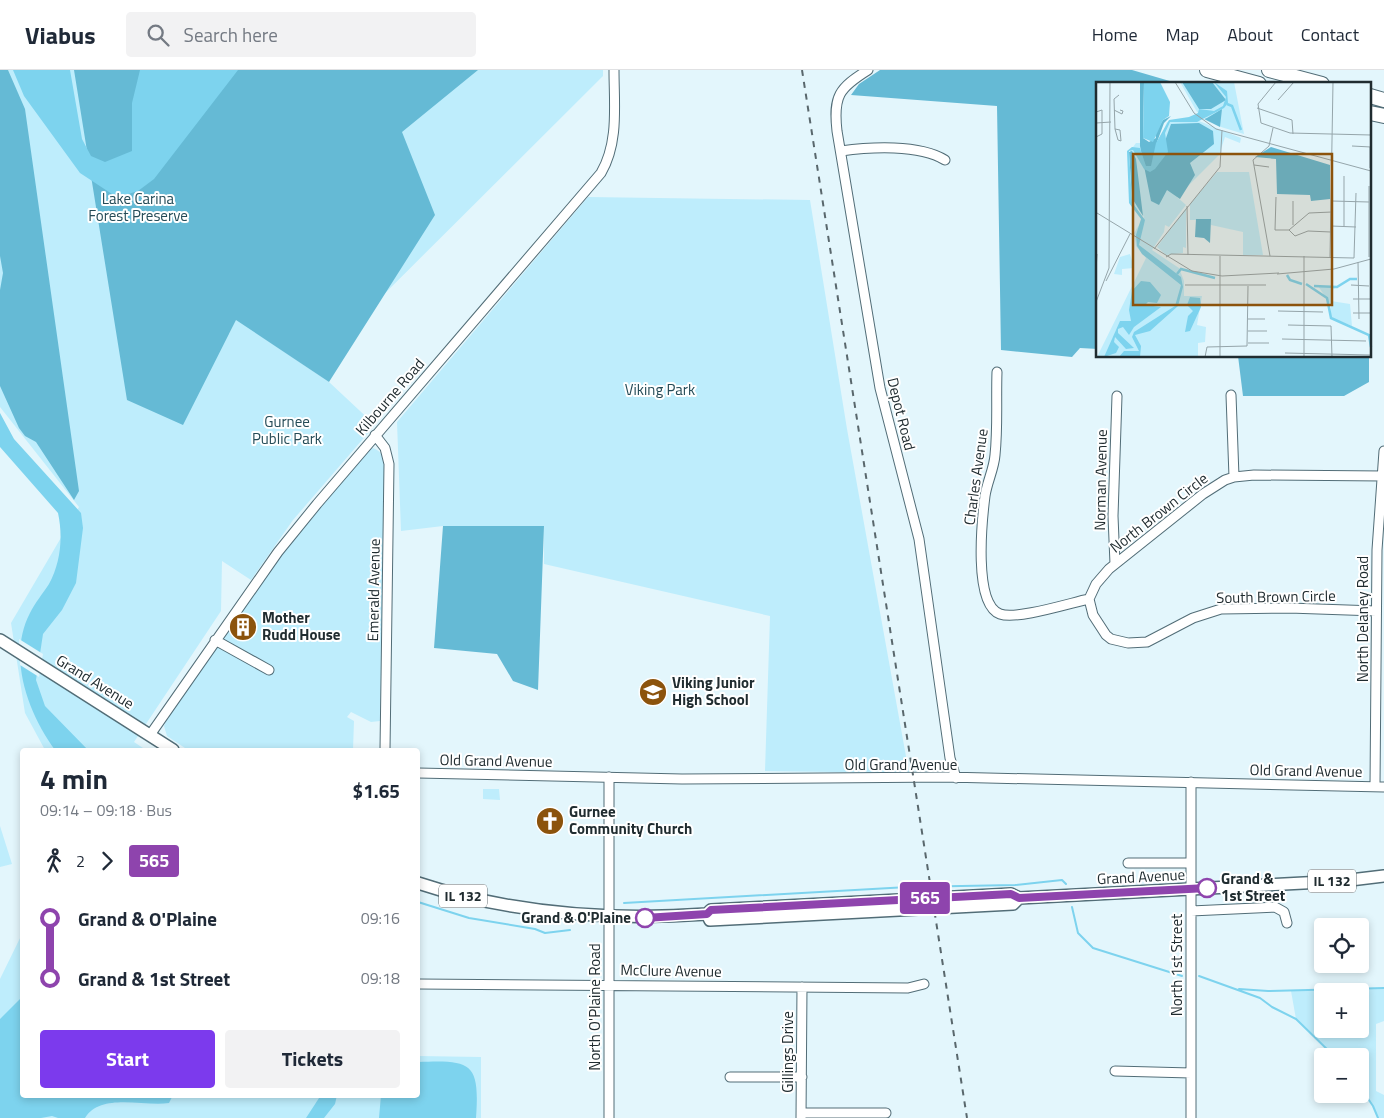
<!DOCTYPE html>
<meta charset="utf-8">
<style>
body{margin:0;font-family:"Titillium Web",sans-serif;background:#f2f2f3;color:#1f2937;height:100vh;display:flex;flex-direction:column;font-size:19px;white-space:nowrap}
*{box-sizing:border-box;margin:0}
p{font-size:16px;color:#747a83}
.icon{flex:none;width:28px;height:28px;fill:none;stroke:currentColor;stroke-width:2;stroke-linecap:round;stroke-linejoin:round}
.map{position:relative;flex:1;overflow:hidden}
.drawer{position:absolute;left:20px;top:678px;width:400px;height:350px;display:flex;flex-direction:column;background:#fff;border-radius:5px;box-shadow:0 2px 8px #0003}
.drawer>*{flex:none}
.badge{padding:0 10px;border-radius:4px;font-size:18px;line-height:32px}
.fabs{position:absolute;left:1314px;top:848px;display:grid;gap:10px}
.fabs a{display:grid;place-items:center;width:55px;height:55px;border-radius:5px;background:#fff;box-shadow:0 2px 8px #0003;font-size:25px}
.map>.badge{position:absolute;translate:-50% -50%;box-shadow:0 0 0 2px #fff}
.legs{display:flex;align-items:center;gap:8px;height:55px;padding:0 20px;font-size:16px}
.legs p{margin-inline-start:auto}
.headline{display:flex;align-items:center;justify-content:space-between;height:85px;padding:0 20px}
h1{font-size:28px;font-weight:700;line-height:38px}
.cta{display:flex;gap:10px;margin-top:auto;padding:10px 20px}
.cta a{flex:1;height:58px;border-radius:5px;background:#7c3aed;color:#fff;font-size:20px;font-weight:700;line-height:58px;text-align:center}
.cta a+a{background:#f2f2f3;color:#1f2937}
ul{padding:0 20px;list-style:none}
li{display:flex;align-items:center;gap:18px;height:60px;font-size:19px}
li i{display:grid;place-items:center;width:8px;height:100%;margin:0 6px;background:currentColor}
li i::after{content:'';width:12px;height:12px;margin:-6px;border:4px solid;border-radius:50%;background:#fff}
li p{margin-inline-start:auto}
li:first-child i{background:linear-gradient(#0000 50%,currentColor 0)}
li:last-child i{background:linear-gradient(currentColor 50%,#0000 0)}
header{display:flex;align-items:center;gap:30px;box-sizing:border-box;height:70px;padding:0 25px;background:#fff;border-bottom:1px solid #e0e1e3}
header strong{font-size:24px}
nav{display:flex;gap:28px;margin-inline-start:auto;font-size:18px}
.search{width:350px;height:45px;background:#f2f2f3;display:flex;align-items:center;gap:12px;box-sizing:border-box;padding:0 18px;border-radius:5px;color:#747a83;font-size:19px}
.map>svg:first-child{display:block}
</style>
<header>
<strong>Viabus</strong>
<div class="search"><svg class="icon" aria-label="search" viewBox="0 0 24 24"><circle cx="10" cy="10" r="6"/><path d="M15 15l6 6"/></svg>Search here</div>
<nav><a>Home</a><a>Map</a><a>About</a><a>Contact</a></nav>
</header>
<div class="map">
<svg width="1384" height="1048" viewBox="0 0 1384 1048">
<rect width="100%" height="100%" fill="#e3f6fc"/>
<!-- green -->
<path fill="#beedfc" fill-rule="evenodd" d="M0,0H603V6L312,296L230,242L229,264L236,249L329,312L375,355L293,450L251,510L222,491L221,541L134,672L146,680H45L25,643L11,553L79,437L0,337Z
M588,127L810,130L847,359L909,703L765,701L770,546L544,494V456H443L401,461L397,352Z
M373,378C387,383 385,397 385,410L380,651L371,652L351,642L347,647L354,651L353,680H188L167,666L164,656L168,647L292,470L368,380Z
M483,719H499L500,730L483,729Z
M0,756L12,794L0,797Z
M22,864V1025H418V986L481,987V1048H0V909Z
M1384,918V951L1376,954V1021L1384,1025V1048H1378L1373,1036L1360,1017V986H1334L1296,949L1291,921ZM1322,921H1360V959H1322Z"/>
<!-- forest -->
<path fill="#65bad5" d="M0,0H8L25,39L79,421L74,430L36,372L25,366L19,358L0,316V220L3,203L0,186Z
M74,0H478L402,62L435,145L329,312L236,250L183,355L127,330Z
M880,0H1132L1180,14H1098V279L1080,278L1072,287L1001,280L997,36L851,25L859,14Z
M1238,286H1369V312L1344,326H1243Z
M443,456H544L538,620L513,611L497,584L434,578Z"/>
<!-- water -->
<path fill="#7dd3ee" d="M13,0H70L82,69L91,86L105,92L132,81V33L140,0H238L154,109L138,121L122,126L112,124L80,103L24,26Z
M0,343L14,369L81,443L83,458L76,513L62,540L43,564L36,610L45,636L88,680H55C28,643 7,587 30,543C35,533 43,523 49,514C61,492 63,466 58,443L0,377Z
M22,927V1025H173L169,1033C144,1037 101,1022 85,1048H58L52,1046L41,1048H0V949Z
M418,992C471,990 480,992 476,1048H379L381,1025H418Z
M321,1025H337L335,1034L324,1048H306Z"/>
<!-- pier -->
<path fill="#e3f6fc" d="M19,569L43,584L39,607L20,595Z"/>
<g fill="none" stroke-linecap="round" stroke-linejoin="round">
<!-- stream -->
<path stroke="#7dd3ee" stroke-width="2" d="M418,832L469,848L535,859L545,863L570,860
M624,833L908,817L1015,815L1062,810L1066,814
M1072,837L1078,863L1093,878L1182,906
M1199,906L1260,928L1272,937L1296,949L1334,986
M1239,919L1268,921L1384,918
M1360,1017L1373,1036L1378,1048"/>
<defs>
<path id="minor" d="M868,0C839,18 833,26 837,61L880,318L919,469L950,688L956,708
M841,81C870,77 919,74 945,90
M997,302C996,330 998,357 995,385C994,399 987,412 985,426C982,450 973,534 1000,544C1017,550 1070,533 1089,529
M1231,325L1234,407
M375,365L385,378L389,394L385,680
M1115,494L1113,446L1117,326
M1376,541L1289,538L1221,539L1193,548L1147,572L1128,573L1111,569L1106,565L1093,545L1089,529L1096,514L1109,499L1203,424L1225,410L1234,407L1254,405L1383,406
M215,570L269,600
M150,665L278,482L317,434L601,103C619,72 614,35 614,0
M418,703L682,709L946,707L1384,717
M1375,716L1377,480L1384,381
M1128,793H1191
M1191,841L1275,837L1284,842L1287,853
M418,914L908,918L924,914
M1115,1001L1191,1003
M730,1007H802
M801,1043H886
M609,1048V707
M801,1048L802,917
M1191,1048V712"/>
<path id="major" d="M0,570L173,680
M418,813C512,844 608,851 707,844L711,840L1011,824L1019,828L1342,811L1384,806
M707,844L710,850L1013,834L1019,828"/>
<path id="highway" d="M1207,0L1259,14
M1269,0L1322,14
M1370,26L1384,30
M1370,43L1384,46"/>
</defs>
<!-- minor casing -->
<use href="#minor" stroke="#526d77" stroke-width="11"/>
<!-- major casing -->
<use href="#major" stroke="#526d77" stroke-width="14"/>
<!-- highway casing -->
<use href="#highway" stroke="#526d77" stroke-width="16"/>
<!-- minor -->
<use href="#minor" stroke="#fff" stroke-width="9"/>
<!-- major -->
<use href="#major" stroke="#fff" stroke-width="11"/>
<!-- highway -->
<use href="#highway" stroke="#fff" stroke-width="14"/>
<!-- rail -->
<path stroke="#59676c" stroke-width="2" stroke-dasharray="6 6" stroke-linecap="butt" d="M802,0L967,1048"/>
</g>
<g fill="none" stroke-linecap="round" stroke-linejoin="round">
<defs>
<path id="line-1" d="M645,848L707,844L711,840L1011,824L1019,828L1207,818"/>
</defs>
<!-- line-1 casing -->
<use href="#line-1" stroke="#fff" stroke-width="11"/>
<!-- line-1 -->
<use href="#line-1" stroke="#8e44ad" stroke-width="8"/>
</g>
<!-- icons -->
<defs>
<symbol id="building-disc" viewBox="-11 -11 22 22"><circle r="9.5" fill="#8c530c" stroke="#fff"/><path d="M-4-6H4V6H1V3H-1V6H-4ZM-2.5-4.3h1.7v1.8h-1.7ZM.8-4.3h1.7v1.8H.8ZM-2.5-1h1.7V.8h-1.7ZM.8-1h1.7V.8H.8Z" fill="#fff"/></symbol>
<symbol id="school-disc" viewBox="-11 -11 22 22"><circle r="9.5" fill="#8c530c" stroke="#fff"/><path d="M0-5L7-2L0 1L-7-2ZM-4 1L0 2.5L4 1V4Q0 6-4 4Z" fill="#fff"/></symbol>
<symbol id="church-disc" viewBox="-11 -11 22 22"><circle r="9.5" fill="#8c530c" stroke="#fff"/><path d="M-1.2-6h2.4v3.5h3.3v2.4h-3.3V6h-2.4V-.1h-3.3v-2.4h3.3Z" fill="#fff"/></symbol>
</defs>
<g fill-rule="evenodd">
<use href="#building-disc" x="227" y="541" width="32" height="32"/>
<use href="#school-disc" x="637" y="606" width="32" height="32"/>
<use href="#church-disc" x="534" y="735" width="32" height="32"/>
</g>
<!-- markers -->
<g fill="#fff" stroke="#8e44ad" stroke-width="2.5">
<circle cx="1207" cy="818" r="9"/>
<circle cx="645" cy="848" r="9"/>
</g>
<g text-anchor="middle" stroke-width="4" stroke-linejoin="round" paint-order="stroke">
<!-- shield labels -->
<g fill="#fff" stroke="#636b6e" stroke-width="1">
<rect x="1308" y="799.5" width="48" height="23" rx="4"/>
<rect x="439" y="814.5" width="48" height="23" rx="4"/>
</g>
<g font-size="14" font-weight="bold" fill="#202c30">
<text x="1332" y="816">IL 132</text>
<text x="463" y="831">IL 132</text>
</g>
<!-- park labels -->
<g font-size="15" fill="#244b57" stroke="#fff">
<text x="138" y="134">Lake Carina<tspan x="138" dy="17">Forest Preserve</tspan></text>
<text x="660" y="325">Viking Park</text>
<text x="287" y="357">Gurnee<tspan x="287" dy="17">Public Park</tspan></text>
</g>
<!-- street labels -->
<g font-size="15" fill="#202c30" stroke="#fff">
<text transform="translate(390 327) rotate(-49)" y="5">Kilbourne Road</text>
<text transform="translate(901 344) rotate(76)" y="5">Depot Road</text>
<text transform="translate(976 407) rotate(-82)" y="5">Charles Avenue</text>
<text transform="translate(1101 410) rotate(-89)" y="5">Norman Avenue</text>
<text transform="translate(1159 443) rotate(-38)" y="5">North Brown Circle</text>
<text transform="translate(374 520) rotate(-89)" y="5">Emerald Avenue</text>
<text transform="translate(1276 527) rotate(-1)" y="5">South Brown Circle</text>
<text transform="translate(1363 549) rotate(-90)" y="5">North Delaney Road</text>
<text transform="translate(95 612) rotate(32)" y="5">Grand Avenue</text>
<text transform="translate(496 691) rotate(1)" y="5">Old Grand Avenue</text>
<text x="901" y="700">Old Grand Avenue</text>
<text transform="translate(1306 701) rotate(1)" y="5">Old Grand Avenue</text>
<text transform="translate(1141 807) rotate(-3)" y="5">Grand Avenue</text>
<text transform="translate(1177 895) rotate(-90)" y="5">North 1st Street</text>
<text transform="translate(671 901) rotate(1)" y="5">McClure Avenue</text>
<text transform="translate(595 937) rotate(-90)" y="5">North O'Plaine Road</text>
<text transform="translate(788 982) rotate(-90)" y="5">Gillings Drive</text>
</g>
<!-- poi labels -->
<g font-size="15" font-weight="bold" fill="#202c30" stroke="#fff" text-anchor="start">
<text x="262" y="553">Mother<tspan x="262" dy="17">Rudd House</tspan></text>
<text x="672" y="618">Viking Junior<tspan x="672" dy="17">High School</tspan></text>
<text x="569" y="747">Gurnee<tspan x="569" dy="17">Community Church</tspan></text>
</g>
<!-- stop labels -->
<g font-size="15" font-weight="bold" fill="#202c30" stroke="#fff" text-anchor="start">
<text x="1221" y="814">Grand &amp;<tspan x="1221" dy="17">1st Street</tspan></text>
<text x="631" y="853" text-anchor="end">Grand &amp; O'Plaine</text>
</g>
</g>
<!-- overview -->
<g transform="translate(1096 12)">
<rect width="275" height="275" fill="#e3f6fc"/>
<path d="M84,0H138L148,52L125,45L101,30ZM103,39L145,56L144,61L129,55L123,73L81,115L90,123L73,145L69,143L68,150L56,168L83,186L88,199V214H106L101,243L110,245L109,260L102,261V275H1L50,176L40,164L38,151L48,135L36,120L34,69L40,61H62L71,40ZM121,90H153L167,173H147V150L115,143V138H94V122ZM90,126V166L87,165V171L70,173L61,165ZM34,172L38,186L26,187V193L18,192L24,175ZM222,204L241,205L235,209V219L254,222L256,244L234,235L235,223Z" fill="#beedfc"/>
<path d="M44,0H48L47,56L53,60L60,56L59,51L67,38L75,34L68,41L61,60L69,59L75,42L103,41L117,49L118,62L94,81L99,93L84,117L71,108L63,123L55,119L44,64ZM86,0H116L130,18L115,27H103ZM126,27L124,45L108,37L111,36ZM175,65L234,83V117L215,119L214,113L181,112L180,77L159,75ZM36,69L40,77L47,134L36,116L33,70ZM100,137H115L114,161L108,156L99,155Z" fill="#65bad5"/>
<path d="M48,0H64L74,20L73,34L67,38L57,60L47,56ZM118,0L131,9L132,21L128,26L101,40H74L69,51L72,70L59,87L54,90L48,87L37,68L33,69L36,120L49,138L43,163L85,195L87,205L82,224L54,249L39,253L45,264L44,275H23L28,269H43L36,255L38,250L79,224L85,203L46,172L41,164L40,153L45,137L33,121L31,69L36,65L44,66L50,84H55L60,61L73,38L93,35L102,31L103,27L118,29L127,24L130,15ZM45,199L54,200L65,213L61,221L52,220L49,223L65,225L38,245L33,253L27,245L22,247V251L38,266L30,267L19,255L18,260L23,265L20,271L8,275L24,239H35L33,228L36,209ZM94,215L104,216L105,225L94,249L89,250L92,234L97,229L91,223Z" fill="#7dd3ee"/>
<path fill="none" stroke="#7dd3ee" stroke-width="2.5" d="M131,22L136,24L145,48M81,192L85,187L119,196M191,193L194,198L206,202M210,202L231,216L235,236L273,253L275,265M218,204L241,205L254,197H261"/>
<path fill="none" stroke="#95a5aa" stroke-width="1" d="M79,0L98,31L120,47L275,89M180,0L162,22L165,41L194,51L275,53M182,18L198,0M161,26L196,38L197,52M18,28L26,32L27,29L24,28M0,30L6,28V52L0,55M0,41L15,40M19,47L18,17L23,13M19,47L24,48L25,59L22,58ZM256,64L275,65M274,65V86M158,83L173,85M180,115L179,148H193M236,119L273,120M91,124L92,173M1,131L96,189L126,194L183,191M197,143V119M235,144L260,145M248,144V94M193,148L213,131L236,130M193,148L199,154L212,149L235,150M58,167L124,85L126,48M174,174L157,78L173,64L177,46M208,174V275M70,175L75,172L258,176M234,175L237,0M273,175V104M258,176L260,111M262,180L263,237M0,188L1,172M181,192L238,187L275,177M10,199L34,152M89,203H170M255,203L273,204M257,217H275M0,220L13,186L14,0M182,229L227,230M257,231H275M152,237H169M192,243L235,244L236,275M152,249H171M186,257L270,259M152,261H173M189,271L275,273M109,275L111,265L151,264L152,204M124,275V174"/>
<path fill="#8c530c" fill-opacity="0.15" stroke="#8c530c" stroke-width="2.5" d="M37,72H236V223H37Z"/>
<rect width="275" height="275" fill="none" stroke="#202c30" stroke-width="2.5"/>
</g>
</svg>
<div class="fabs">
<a><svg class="icon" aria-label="locate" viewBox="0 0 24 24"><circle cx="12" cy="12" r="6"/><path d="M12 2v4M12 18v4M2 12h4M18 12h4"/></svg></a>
<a>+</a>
<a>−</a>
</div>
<b class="badge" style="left:925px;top:828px;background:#8e44ad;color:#fff">565</b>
<section class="drawer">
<div class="headline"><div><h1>4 min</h1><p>09:14 – 09:18 · Bus</p></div><b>$1.65</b></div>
<div class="legs"><svg class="icon" aria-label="walk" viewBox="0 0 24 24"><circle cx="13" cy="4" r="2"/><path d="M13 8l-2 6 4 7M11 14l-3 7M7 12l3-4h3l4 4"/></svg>2<svg class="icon" aria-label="forward" viewBox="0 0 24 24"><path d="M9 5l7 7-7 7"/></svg><b class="badge" style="background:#8e44ad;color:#fff">565</b></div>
<ul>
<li><i style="color:#8e44ad"></i><b>Grand &amp; O'Plaine</b><p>09:16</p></li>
<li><i style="color:#8e44ad"></i><b>Grand &amp; 1st Street</b><p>09:18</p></li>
</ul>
<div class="cta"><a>Start</a><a>Tickets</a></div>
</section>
</div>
